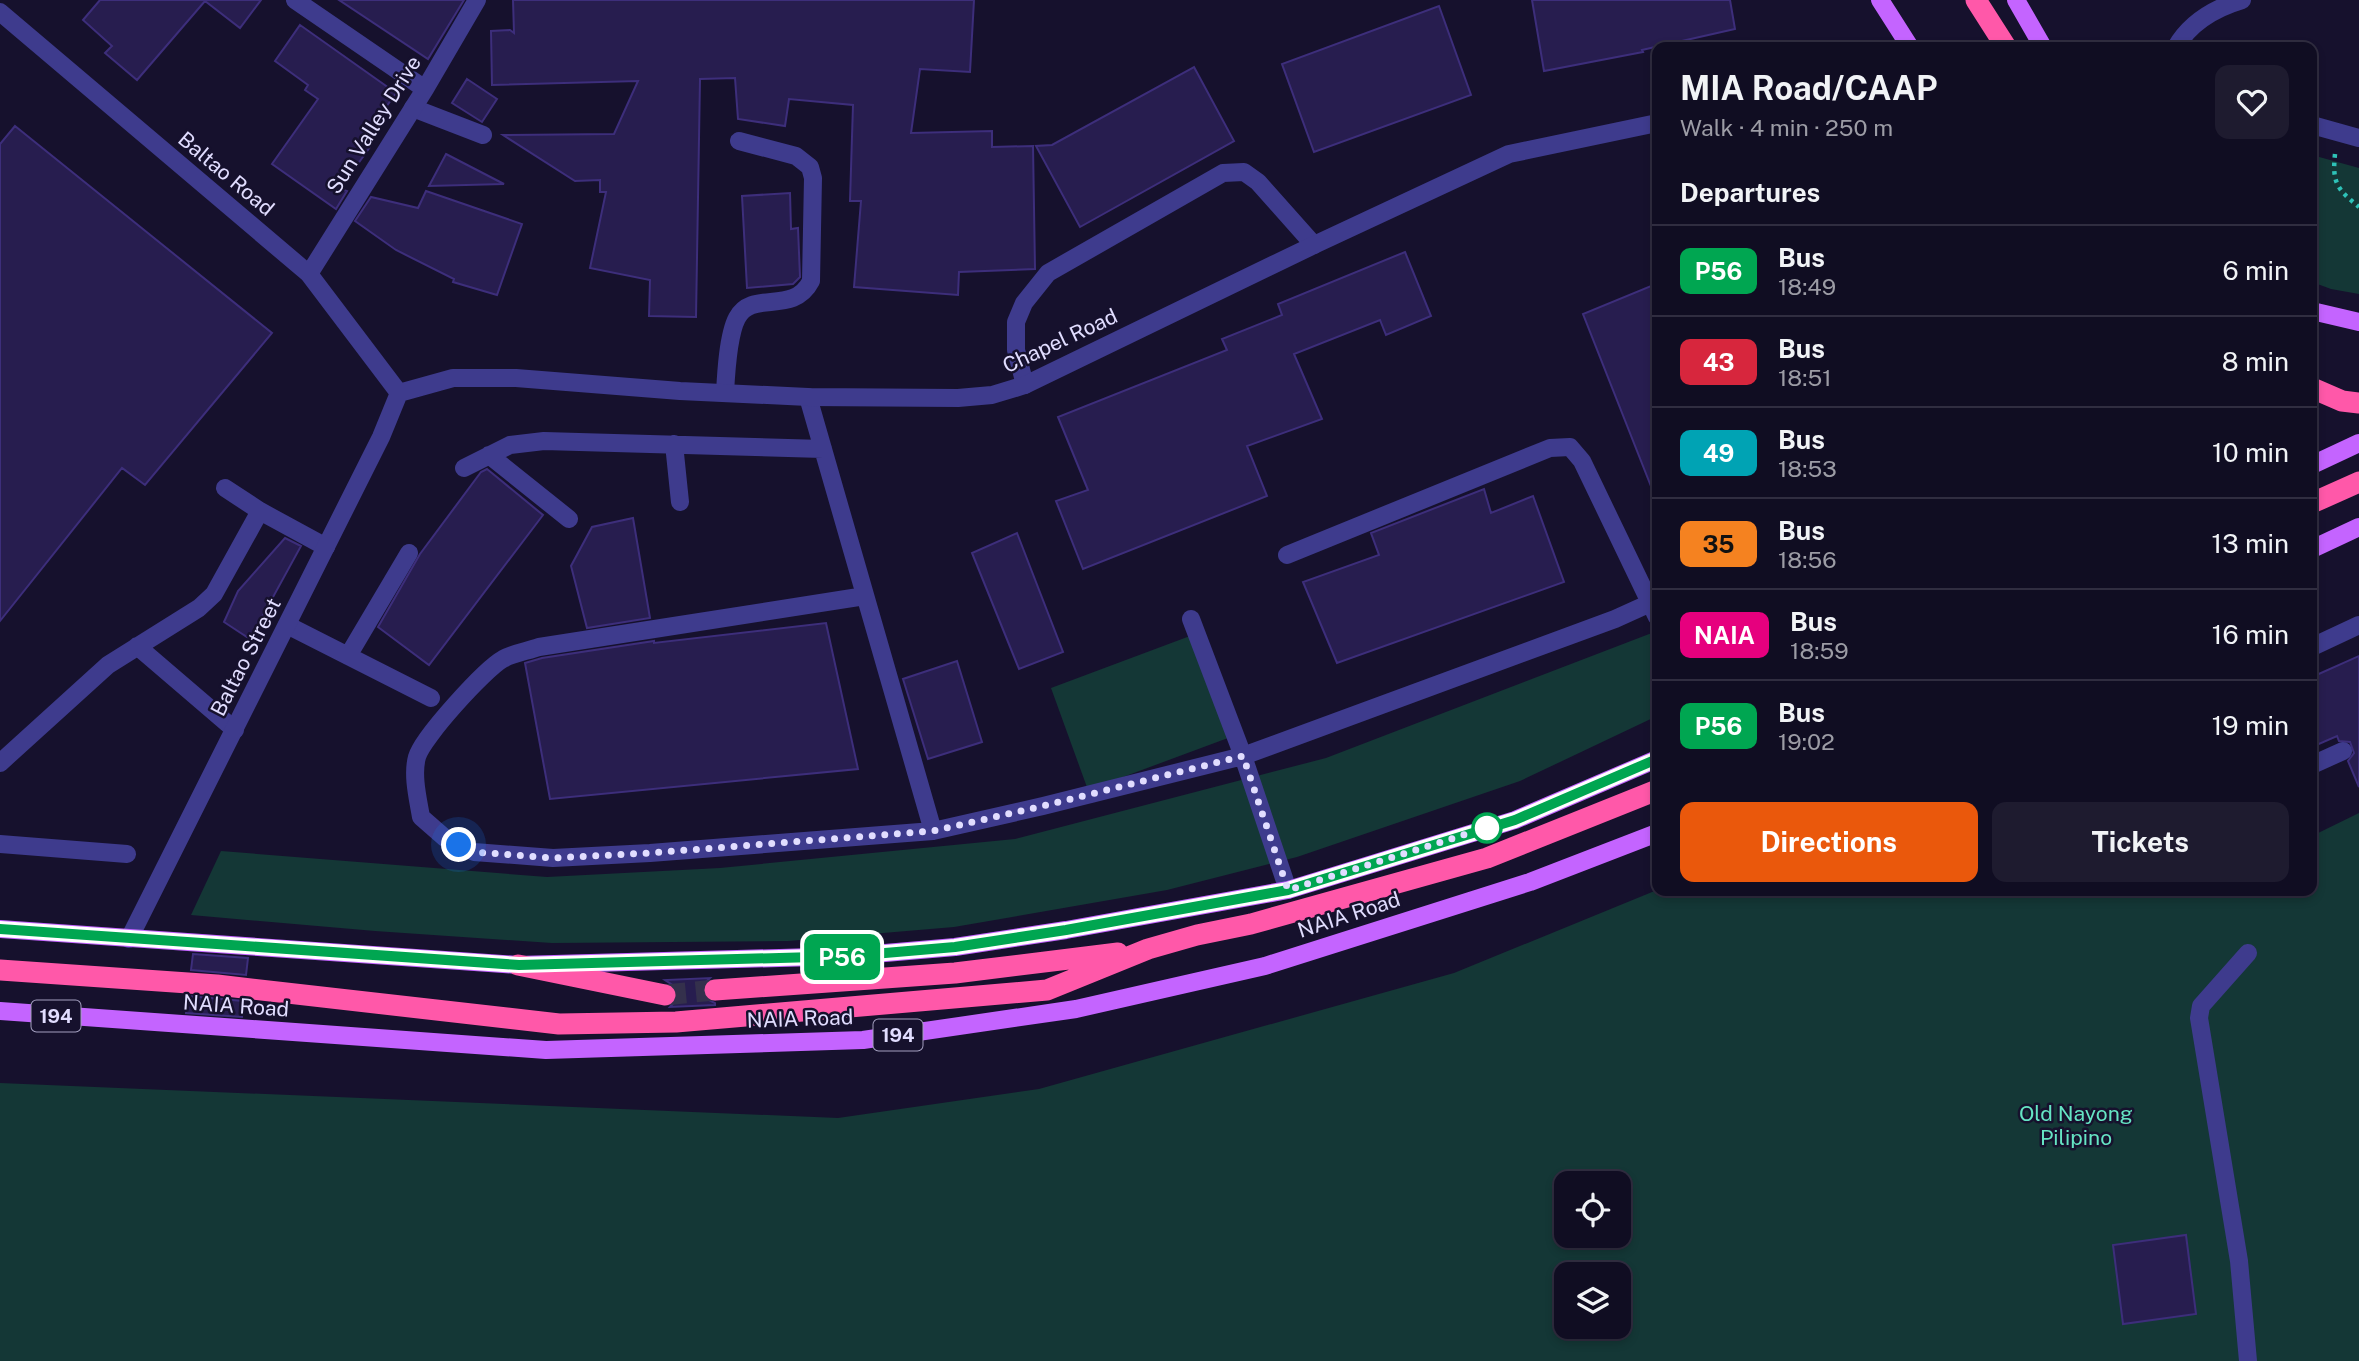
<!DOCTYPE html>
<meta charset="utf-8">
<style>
body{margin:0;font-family:"Public Sans",sans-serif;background:#1e1b2f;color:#f1f3f6;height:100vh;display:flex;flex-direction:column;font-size:26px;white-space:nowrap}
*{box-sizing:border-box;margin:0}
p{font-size:23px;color:#9c9ca5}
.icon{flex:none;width:38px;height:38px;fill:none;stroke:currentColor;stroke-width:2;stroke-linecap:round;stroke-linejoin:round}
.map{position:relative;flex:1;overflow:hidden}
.sheet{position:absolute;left:1652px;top:42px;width:665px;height:854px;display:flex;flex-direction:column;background:#100d22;border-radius:14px;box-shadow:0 4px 10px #0003,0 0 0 2px #302d40}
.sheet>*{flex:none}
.badge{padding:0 14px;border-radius:10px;font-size:24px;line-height:46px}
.controls{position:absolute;left:1554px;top:1171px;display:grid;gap:14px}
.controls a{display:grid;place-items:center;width:77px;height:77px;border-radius:14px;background:#100d22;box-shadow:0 4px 10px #0003,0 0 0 2px #302d40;font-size:35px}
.you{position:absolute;width:35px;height:35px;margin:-18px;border:5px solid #fff;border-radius:50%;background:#1a73e8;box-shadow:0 0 0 10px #1a73e833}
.map>.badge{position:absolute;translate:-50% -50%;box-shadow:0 0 0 4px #fff}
h2{padding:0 28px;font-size:26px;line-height:63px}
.round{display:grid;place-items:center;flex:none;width:74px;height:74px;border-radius:14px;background:#1e1b2f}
.overview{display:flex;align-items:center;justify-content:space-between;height:119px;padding:0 28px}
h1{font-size:33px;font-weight:700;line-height:52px}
.primary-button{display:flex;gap:14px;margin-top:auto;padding:14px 28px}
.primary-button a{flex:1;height:80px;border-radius:14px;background:#ea580c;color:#fff;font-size:28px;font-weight:700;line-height:80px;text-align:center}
.primary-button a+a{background:#1e1b2f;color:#f1f3f6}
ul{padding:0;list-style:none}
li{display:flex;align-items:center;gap:21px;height:91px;padding:0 28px;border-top:2px solid #302d40}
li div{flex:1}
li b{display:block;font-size:26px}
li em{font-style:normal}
li .badge{min-width:77px;font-weight:700;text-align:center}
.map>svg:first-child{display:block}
</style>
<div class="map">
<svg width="2359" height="1361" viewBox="0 0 2359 1361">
<rect width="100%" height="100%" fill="#16112d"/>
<!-- green -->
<path fill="#143736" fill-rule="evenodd" d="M2312,155L2359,168V294L2331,289L2312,282Z
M1657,631V716L1520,781L1297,857L1167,890L954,927L788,941L552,943L375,931L191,915L221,851L547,877L720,868L1015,839L1326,758Z
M1190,636L1228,738L1088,790L1051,688Z
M2359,813V1361H0V1083L838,1118L1039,1089L1454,973L1657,890L2312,891V836ZM1566,1183H1619V1236H1566ZM1566,1274H1619V1326H1566Z"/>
<!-- building -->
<path fill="#271d4f" stroke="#3d2e7b" stroke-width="2" d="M100,0H261L240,28L205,1L137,80L105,53L112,46L83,20Z
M339,0H464L428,59Z
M513,0H974L970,72L920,69L911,133L992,131V147L1033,146L1035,269L959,272L958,295L854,287L861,201H850L853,105L789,99L785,126L738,119L735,78L700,79L696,317L649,316L650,280L590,268L606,192H600V180L575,181L503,135L614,134L638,81L492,85L491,31L510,30L514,33Z
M1532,0H1730L1735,29L1642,50L1643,52L1544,71Z
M1439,6L1471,95L1314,152L1282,64Z
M300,25L396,93L362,141L370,147L340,189L347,191L336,209L272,164L318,99L305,90L308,85L275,61Z
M1194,67L1234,141L1080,227L1036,146L1052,145Z
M467,79L497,99L482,122L452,103Z
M15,126L272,333L145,485L122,468L0,621V144Z
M446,154L504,184L429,186Z
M426,191L522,224L497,295L453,282L454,279L396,250L355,221L371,197L418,208Z
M790,193L791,229L798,228L800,277L793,284L747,288L742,196Z
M1405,252L1431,316L1386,335L1380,320L1294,354L1322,419L1247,446L1267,496L1083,569L1056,501L1088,490L1058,417L1227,350L1222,339L1282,315L1278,304Z
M1651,286L1657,303L1656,499L1583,314Z
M487,469L543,515L429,665L378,627L420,554L481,472Z
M1484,489L1491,513L1533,496L1564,582L1337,663L1303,582L1379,555L1371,533Z
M633,518L650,618L587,628L571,566L592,527Z
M1017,533L1063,652L1019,669L972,553Z
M285,538L301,546L250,639L224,622L238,591Z
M826,623L858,769L550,799L525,663L542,658L654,641V643Z
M2359,656V787L2348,761L2354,753L2350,742L2339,741L2337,736L2312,747V677Z
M957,661L982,742L928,759L903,679Z
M193,954L248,958L246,975L191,970Z
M710,978L704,984L702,992L705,998L715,1003V1005L670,1007L678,998V992L674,986L665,980Z
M188,996L243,1001L242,1017L186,1013Z
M2186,1235L2196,1314L2123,1324L2113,1245Z"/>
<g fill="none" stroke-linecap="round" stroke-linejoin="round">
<!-- motorway-tunnel -->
<path stroke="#34304c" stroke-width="21" stroke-dasharray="21 10" stroke-linecap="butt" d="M665,995L715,990"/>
<!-- path -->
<path stroke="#2ec2b8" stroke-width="4.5" stroke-dasharray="3.5 5" stroke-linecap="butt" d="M2335,154C2332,183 2337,189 2359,207"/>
<!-- service -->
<path stroke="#3e3b8d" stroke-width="18" d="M2176,47C2190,23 2215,8 2242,0
M413,108L483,135
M1025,385L1016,350V322L1024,303L1048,273L1223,173L1244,172L1258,182L1314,245
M725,393C726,374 728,335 737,318C752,289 793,316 811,281L813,178L810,167L796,156L739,141
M808,397L933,831
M674,444L680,502
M489,455L569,519
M464,468L510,445L544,441L823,449
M225,488L260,511L326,547
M1287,555L1550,448L1570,447L1582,461L1657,617
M865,596L539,647C528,651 513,653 503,659C485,669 422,738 417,757C412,775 418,799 421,817L445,838L474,852L553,858L650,853L933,831L1043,806L1243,756L1615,619L1657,600
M1191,619L1243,756L1288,890
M287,625L431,698
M137,646L235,730
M2312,647L2359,625
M348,656L409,553
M0,763L108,665L199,608L214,594L260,511
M2312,765L2343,751
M0,844L127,854
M2248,1361L2239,1261L2199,1018L2201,1006L2248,953"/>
<!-- minor -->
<path stroke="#3e3b8d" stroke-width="18" d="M295,0L425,89
M0,12L309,274L399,393
M2312,125L2359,138
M309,274L425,89L477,0
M399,393L453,378H516L680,391L808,397L958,398L992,395L1025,385L1314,245L1509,154L1657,123
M129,939L381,437L399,393"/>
<!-- primary -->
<path stroke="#c464ff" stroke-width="18" d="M1880,0L1910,47
M2016,0L2043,47
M2312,311L2359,322
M2312,465L2359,443
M2312,549L2359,527
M0,929L518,965L850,956L955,947L1066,930L1288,890L1515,820L1657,759
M0,1011L546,1050L863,1040L1076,1009L1265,966L1530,882L1657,833"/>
<!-- motorway -->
<path stroke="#ff58a9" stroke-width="21" d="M1976,0L2006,47
M2312,503L2359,482
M518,965L665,995
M0,970L217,985L559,1024L676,1022L1047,990L1148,949L1197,935L1251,924L1487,858L1657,790
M715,990L955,973L1118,953"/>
<!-- motorway-bridge -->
<path stroke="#ff58a9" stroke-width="21" d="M2312,388L2342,401L2359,403"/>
</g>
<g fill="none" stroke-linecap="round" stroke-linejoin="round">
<defs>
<path id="line" d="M0,929L519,965L850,956L955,947L1066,930L1288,890L1515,820L1657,759"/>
</defs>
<!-- line casing -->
<use href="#line" stroke="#fff" stroke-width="16"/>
<!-- line -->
<use href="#line" stroke="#00a651" stroke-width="10"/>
<!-- walk -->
<path stroke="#e1ddff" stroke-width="7" stroke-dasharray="0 12.6" d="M459,845L474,852L553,858L650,853L933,831L1043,806L1243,756L1288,890L1489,827L1487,828"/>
</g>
<!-- markers -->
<circle fill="#fff" stroke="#00a651" stroke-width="3.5" cx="1487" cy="828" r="14"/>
<g text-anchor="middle" stroke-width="5" stroke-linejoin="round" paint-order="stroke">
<!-- shield labels -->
<g fill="#16112d" stroke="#a4a0c0" stroke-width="2">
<rect x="31.5" y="1000.5" width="49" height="31" rx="5"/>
<rect x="873.5" y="1019.5" width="49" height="31" rx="5"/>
</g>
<g font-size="19" font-weight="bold" fill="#e1ddff">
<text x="56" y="1023">194</text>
<text x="898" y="1042">194</text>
</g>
<!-- street labels -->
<g font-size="21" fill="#e1ddff" stroke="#16112d">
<text transform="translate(374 125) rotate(-58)" y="7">Sun Valley Drive</text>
<text transform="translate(226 174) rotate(40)" y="7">Baltao Road</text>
<text transform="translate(1060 341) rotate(-25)" y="7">Chapel Road</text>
<text transform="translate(246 657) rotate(-63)" y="7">Baltao Street</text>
<text transform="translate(1349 915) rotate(-18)" y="7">NAIA Road</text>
<text transform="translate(236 1006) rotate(4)" y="7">NAIA Road</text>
<text transform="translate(800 1019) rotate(-2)" y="7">NAIA Road</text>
</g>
<!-- park labels -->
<g font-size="21" fill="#65e4c3" stroke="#16112d">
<text x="2076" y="1121">Old Nayong<tspan x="2076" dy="24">Pilipino</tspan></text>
</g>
</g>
</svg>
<div class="controls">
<a><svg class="icon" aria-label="locate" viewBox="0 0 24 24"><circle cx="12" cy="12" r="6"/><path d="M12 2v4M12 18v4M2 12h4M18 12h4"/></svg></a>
<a><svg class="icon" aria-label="layers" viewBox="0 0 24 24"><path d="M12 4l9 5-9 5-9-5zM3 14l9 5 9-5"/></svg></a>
</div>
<div class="you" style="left:459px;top:845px"></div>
<b class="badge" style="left:842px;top:957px;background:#00a651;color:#fff">P56</b>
<section class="sheet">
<div class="overview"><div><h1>MIA Road/CAAP</h1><p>Walk · 4 min · 250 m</p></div><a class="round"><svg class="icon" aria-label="heart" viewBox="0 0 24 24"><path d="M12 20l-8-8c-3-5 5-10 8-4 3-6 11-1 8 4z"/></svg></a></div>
<h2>Departures</h2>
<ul>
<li><span class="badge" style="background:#00a651;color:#fff">P56</span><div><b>Bus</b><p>18:49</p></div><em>6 min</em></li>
<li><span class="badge" style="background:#d7263d;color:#fff">43</span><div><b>Bus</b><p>18:51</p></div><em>8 min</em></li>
<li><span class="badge" style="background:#00a3b4;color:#fff">49</span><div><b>Bus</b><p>18:53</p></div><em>10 min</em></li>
<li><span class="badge" style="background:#f58220;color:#111">35</span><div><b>Bus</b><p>18:56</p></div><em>13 min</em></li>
<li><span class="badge" style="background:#e6007e;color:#fff">NAIA</span><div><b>Bus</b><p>18:59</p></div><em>16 min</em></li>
<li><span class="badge" style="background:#00a651;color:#fff">P56</span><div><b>Bus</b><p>19:02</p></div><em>19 min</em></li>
</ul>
<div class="primary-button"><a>Directions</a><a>Tickets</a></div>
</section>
</div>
